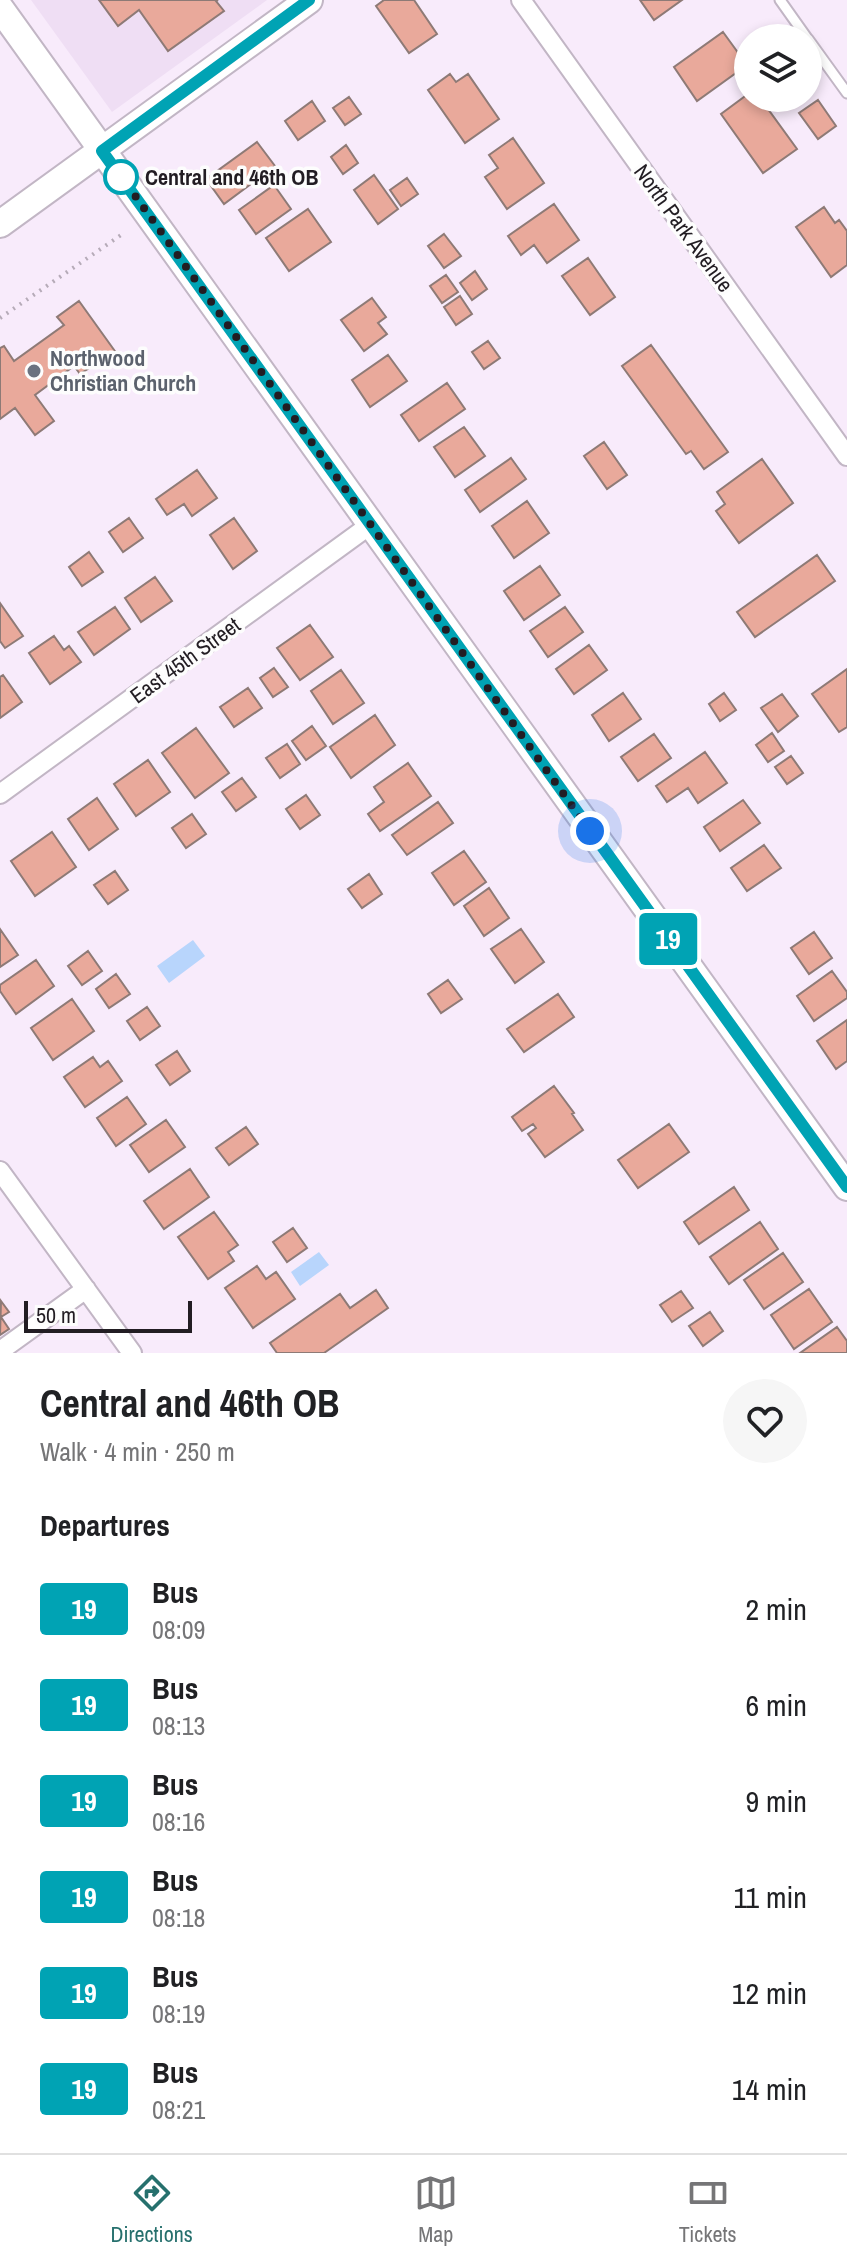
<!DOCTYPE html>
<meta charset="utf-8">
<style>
body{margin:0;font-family:"Archivo Narrow",sans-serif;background:#f6f6f6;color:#202124;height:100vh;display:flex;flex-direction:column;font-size:30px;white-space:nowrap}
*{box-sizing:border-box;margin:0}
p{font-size:26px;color:#757577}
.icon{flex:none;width:44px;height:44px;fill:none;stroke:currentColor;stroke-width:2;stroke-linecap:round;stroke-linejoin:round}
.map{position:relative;height:1353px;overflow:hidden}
.drawer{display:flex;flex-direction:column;background:#fff;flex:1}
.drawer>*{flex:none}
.badge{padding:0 16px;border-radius:6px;font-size:28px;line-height:52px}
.tools{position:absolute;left:734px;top:24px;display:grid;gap:16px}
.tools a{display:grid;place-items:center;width:88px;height:88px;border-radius:50%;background:#fff;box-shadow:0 4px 12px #0003;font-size:40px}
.scale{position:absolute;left:24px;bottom:20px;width:168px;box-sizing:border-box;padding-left:8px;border:4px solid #221d23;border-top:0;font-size:22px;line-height:28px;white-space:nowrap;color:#221d23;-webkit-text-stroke:6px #fdfdfd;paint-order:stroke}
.you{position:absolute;width:40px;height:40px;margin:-20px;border:6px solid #fff;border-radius:50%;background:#1a73e8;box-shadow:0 0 0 12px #1a73e833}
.map>.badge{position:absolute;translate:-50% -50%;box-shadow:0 0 0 4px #fff}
h2{padding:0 40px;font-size:30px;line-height:72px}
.round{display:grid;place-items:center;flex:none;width:84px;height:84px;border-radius:42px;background:#f6f6f6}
.headline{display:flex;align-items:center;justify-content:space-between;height:136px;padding:0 40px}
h1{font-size:38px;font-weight:700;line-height:60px}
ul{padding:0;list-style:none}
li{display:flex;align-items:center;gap:24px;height:96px;padding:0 40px}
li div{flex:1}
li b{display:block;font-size:30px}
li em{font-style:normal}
li .badge{min-width:88px;font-weight:700;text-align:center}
.dock{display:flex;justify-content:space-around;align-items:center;height:112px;border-top:2px solid #e0e0e0;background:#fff;font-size:22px;color:#757577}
.dock a{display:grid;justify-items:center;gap:4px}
.dock .current{color:#26706d}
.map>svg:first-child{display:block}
</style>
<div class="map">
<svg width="847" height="1353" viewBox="0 0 847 1353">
<rect width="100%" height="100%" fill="#f8ebfb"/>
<!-- built -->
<path fill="#efdef4" d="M31,0H267L112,112Z"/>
<!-- water -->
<path fill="#b8d5fc" d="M193,940L205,956L169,983L157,966Z
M319,1252L329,1265L300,1286L291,1272Z"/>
<!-- building -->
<path fill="#e9a99b" stroke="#8e7a76" stroke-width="2" d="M99,0H218L216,1L224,11L168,51L139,10L118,26Z
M384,0H414L437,34L409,53L376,6Z
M640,0H682L654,20Z
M723,32L747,65L697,101L674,67Z
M450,74L456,82L468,74L499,119L465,143L428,90Z
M748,94V98H760L797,149L763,173L721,114Z
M349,97L361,114L345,125L333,108Z
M818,100L836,126L818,139L799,113Z
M312,101L325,121L298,140L285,121Z
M513,138L544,183L507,209L485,177L498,168L489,155Z
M257,142L275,166L224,204L206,179Z
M346,145L358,163L343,174L331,157Z
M374,175L398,209L378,224L354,190Z
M407,178L418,194L401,206L390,190Z
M274,185L291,209L256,234L239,210Z
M554,204L579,240L547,263L534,245L521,255L508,236Z
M824,207L835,223L839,220L847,231V265L831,277L796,227Z
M308,209L331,242L289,271L266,238Z
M444,234L461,256L444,268L428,246Z
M588,258L615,297L590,315L562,276Z
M475,271L487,289L472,300L460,283Z
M446,275L458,292L442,303L430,286Z
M460,296L472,314L456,325L444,307Z
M372,298L386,317L378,323L387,334L364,351L341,320Z
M79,301L117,354L101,367H91L80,374L74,366L35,395L54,421L35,435L15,408L0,419V348L4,346L14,361L64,325L57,317Z
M488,341L500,358L484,369L472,352Z
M651,345L728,452L704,469L691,451L686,454L622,366Z
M388,355L407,381L370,407L352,380Z
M447,383L465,409L419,441L401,415Z
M464,427L485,456L455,477L434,447Z
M604,442L627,475L607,489L584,456Z
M511,458L526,479L480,512L465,490Z
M762,459L793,503L739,543L716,511L725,504L717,492Z
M197,470L217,498L192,516L184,504L167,515L156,499Z
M527,501L549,533L514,558L492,526Z
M129,518L143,538L123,552L109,532Z
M234,518L257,551L233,569L210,535Z
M89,552L103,572L82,586L69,567Z
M817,555L835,581L755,637L737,612Z
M540,566L560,595L524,620L504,591Z
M155,577L172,601L141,622L125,598Z
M0,603L23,636L5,648L0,641Z
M115,607L130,629L94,655L78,632Z
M565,607L583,632L548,657L530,631Z
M310,625L333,657L300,680L277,648Z
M54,636L64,650L69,646L81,662L50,684L29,653Z
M589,645L607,670L574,694L556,669Z
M274,668L288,687L273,697L260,678Z
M847,669V727L839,732L812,694Z
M341,670L364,703L333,724L311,691Z
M3,675L22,702L0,718V677Z
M248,688L262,708L234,727L220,707Z
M623,693L641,719L609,741L592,715Z
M724,693L736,710L720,721L709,704Z
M782,694L798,716L778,732L761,708Z
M375,715L395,745L351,778L330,747Z
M312,726L326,746L306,760L292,741Z
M196,728L229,773L195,798L162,753Z
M772,733L784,751L768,762L756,745Z
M654,734L671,758L638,781L621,757Z
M287,744L300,764L280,778L266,758Z
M705,752L727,783L698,803L688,788L667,802L656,786Z
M791,756L803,773L787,784L775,767Z
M148,760L170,792L136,816L114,784Z
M408,763L431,796L380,831L368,814L384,802L374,787Z
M242,778L256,797L236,811L222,792Z
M306,795L320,815L300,829L286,809Z
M97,798L118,829L89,850L68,819Z
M743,800L760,823L720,851L704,827Z
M438,802L453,823L407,855L392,835Z
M192,814L206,834L186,848L172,828Z
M52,832L76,867L35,896L11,861Z
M764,845L781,868L747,891L731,868Z
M464,851L486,882L454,905L432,873Z
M115,871L128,890L108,904L94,885Z
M369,874L382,894L362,908L348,889Z
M489,888L509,918L484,936L464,906Z
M0,929L18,955L0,967Z
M521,929L544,962L515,983L491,949Z
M814,932L832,958L809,974L791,948Z
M88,951L102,971L82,985L68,966Z
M36,960L54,986L16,1014L0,991V985Z
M832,971L847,992V998L814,1021L797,996Z
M116,974L130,994L109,1008L96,989Z
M448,980L462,999L441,1013L428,994Z
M558,994L574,1017L524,1052L507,1029Z
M72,999L94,1031L53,1060L31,1028Z
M147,1007L160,1026L140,1040L127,1021Z
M847,1020V1061L836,1069L817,1041Z
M177,1051L190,1071L170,1085L156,1065Z
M93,1057L100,1067L108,1061L122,1081L85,1107L64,1077Z
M554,1086L574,1113L572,1114L583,1130L545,1157L528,1134L536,1128L533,1124L522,1131L512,1117Z
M127,1097L146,1124L116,1146L97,1118Z
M166,1120L185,1147L149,1172L130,1145Z
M669,1124L689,1152L638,1188L618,1160Z
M246,1127L258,1144L229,1165L216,1148Z
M190,1169L209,1197L164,1229L144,1201Z
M734,1187L749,1210L699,1244L684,1222Z
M214,1212L238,1245L228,1252L234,1261L208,1279L178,1237Z
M760,1222L778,1249L729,1284L710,1257Z
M293,1228L307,1248L287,1262L273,1242Z
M783,1253L803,1282L764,1309L744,1280Z
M257,1266L266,1279L276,1272L295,1299L253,1328L225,1288Z
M809,1289L832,1322L794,1349L771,1315Z
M376,1290L388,1308L324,1353H277L270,1343L340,1294L350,1308Z
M681,1291L693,1308L672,1322L660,1305Z
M1,1301L9,1312L1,1317L9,1329L0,1335Z
M710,1312L723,1331L703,1346L689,1326Z
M837,1327L847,1341V1353H800Z"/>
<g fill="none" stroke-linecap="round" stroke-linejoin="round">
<defs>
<path id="service" d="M780,0L807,38
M808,39L847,93"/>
<path id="minor" d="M521,0L847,456
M0,794L370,525
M0,1171L132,1353
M0,1351L86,1289"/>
<path id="secondary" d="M0,8L847,1187
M0,224L309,0"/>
</defs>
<!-- service casing -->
<use href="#service" stroke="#c2b6c5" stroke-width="13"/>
<!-- minor casing -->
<use href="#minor" stroke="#c2b6c5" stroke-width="22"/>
<!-- secondary casing -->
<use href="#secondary" stroke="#c2b6c5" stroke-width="30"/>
<!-- path -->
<path stroke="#b6abb8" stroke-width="4" stroke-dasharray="2 6" stroke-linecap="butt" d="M0,318L124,233"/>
<!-- service -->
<use href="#service" stroke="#fff" stroke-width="9"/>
<!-- minor -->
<use href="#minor" stroke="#fff" stroke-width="18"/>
<!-- secondary -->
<use href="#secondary" stroke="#fff" stroke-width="26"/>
</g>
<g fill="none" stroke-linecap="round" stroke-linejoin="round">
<defs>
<path id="line" d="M309,0L102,151L847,1187"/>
</defs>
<!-- line casing -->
<use href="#line" stroke="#fff" stroke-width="18"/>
<!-- line -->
<use href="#line" stroke="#00a3b4" stroke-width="12"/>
<!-- walk -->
<path stroke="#221d23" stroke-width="8" stroke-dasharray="0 14.4" d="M121,177L116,169L590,831"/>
</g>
<!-- markers -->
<circle fill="#fff" stroke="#00a3b4" stroke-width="4" cx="121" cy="177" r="16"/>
<circle fill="#6b7280" stroke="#fdfdfd" stroke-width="3" cx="34" cy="371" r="8"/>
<g text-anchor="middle" stroke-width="7" stroke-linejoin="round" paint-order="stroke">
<!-- stop labels -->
<g font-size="22" font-weight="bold" fill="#221d23" stroke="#fdfdfd" text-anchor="start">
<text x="145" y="185">Central and 46th OB</text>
</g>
<!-- street labels -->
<g font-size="22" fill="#221d23" stroke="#fdfdfd">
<text transform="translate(684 228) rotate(54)" y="8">North Park Avenue</text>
<text transform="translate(185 660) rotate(-36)" y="8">East 45th Street</text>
</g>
<!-- worship labels -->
<g font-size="22" font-weight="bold" fill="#5b616d" stroke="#fdfdfd" text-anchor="start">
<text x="50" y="366">Northwood<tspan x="50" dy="25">Christian Church</tspan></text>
</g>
</g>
</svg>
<div class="tools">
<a><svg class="icon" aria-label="layers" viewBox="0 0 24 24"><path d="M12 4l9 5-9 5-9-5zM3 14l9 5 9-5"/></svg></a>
</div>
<div class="scale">50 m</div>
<div class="you" style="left:590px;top:831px"></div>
<b class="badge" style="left:668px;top:939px;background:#00a3b4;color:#fff">19</b>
</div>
<section class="drawer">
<div class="headline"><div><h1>Central and 46th OB</h1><p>Walk · 4 min · 250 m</p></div><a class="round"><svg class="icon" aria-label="heart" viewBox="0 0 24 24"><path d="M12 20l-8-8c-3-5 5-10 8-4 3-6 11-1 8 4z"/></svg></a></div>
<h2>Departures</h2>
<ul>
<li><span class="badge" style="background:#00a3b4;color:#fff">19</span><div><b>Bus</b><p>08:09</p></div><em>2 min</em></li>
<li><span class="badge" style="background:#00a3b4;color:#fff">19</span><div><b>Bus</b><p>08:13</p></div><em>6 min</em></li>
<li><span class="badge" style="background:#00a3b4;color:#fff">19</span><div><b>Bus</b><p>08:16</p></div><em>9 min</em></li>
<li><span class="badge" style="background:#00a3b4;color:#fff">19</span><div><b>Bus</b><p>08:18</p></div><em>11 min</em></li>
<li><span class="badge" style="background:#00a3b4;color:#fff">19</span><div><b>Bus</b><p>08:19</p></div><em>12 min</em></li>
<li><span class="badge" style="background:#00a3b4;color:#fff">19</span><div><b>Bus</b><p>08:21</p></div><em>14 min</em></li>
</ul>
</section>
<nav class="dock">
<a class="current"><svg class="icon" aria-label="directions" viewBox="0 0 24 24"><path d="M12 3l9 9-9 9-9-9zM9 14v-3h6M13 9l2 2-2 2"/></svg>Directions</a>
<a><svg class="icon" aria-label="map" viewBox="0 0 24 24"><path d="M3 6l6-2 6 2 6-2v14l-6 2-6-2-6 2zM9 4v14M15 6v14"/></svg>Map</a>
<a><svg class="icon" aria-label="tickets" viewBox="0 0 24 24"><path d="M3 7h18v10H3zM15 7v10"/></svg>Tickets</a>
</nav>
